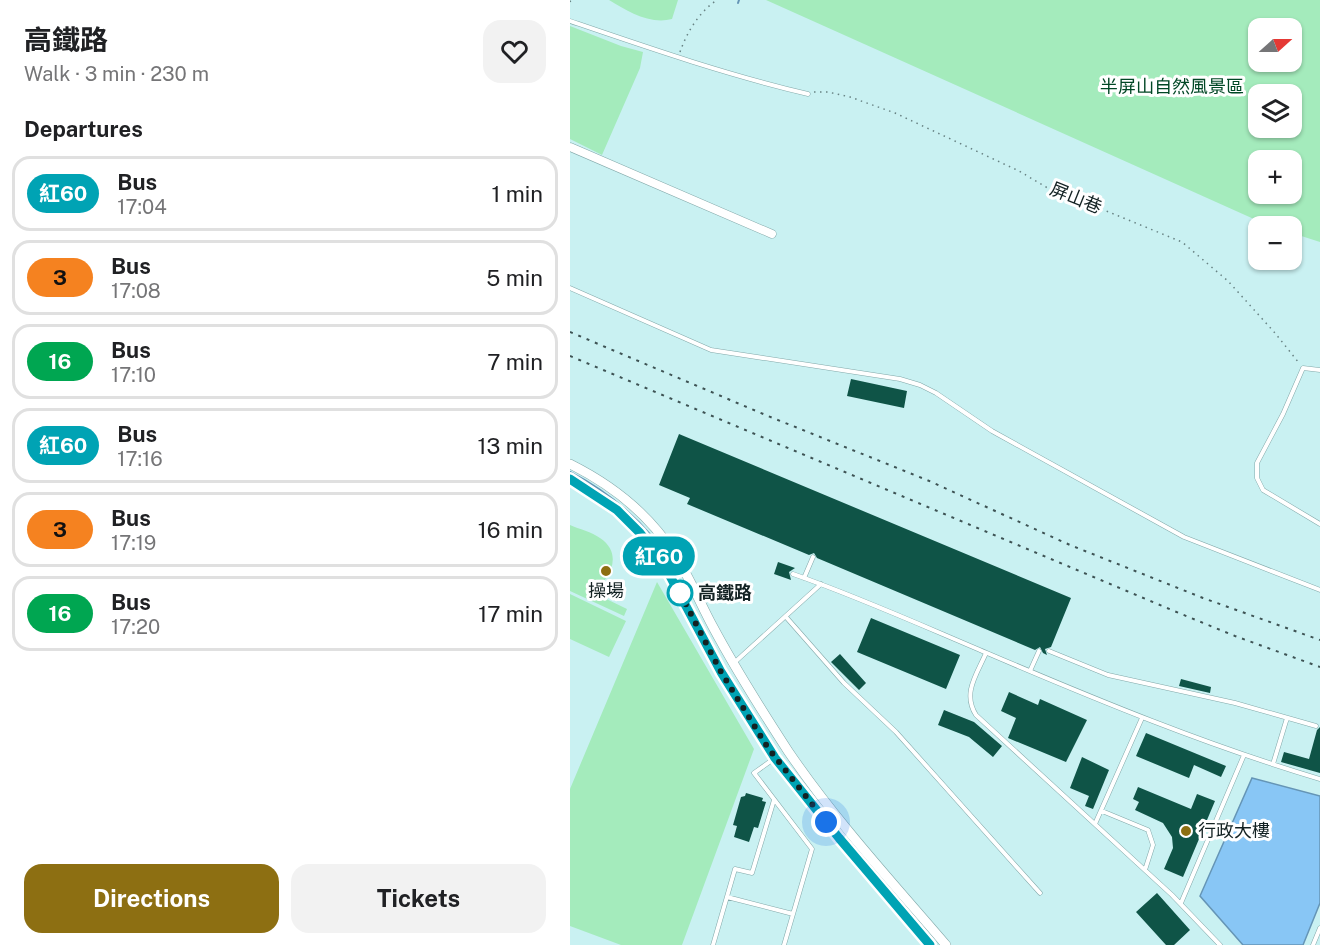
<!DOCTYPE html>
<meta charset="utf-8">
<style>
body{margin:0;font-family:"Public Sans","Noto Sans TC",sans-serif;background:#f2f2f2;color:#202124;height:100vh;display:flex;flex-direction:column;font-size:22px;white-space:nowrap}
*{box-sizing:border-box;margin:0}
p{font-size:20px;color:#757577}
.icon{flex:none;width:33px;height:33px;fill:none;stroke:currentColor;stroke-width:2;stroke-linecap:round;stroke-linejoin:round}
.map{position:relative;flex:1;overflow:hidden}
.details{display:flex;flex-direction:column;background:#fff;width:570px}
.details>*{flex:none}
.badge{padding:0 12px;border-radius:20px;font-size:21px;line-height:39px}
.needle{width:39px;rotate:69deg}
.tools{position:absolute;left:678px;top:18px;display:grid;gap:12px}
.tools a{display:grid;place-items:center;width:54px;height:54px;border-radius:12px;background:#fff;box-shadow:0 2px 4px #0004;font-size:30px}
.you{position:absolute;width:30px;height:30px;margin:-15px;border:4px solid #fff;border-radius:50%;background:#1a73e8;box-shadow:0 0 0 9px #1a73e833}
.map>.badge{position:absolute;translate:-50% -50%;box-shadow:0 0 0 3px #fff}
h2{padding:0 24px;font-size:22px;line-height:54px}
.round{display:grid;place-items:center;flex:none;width:63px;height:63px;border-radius:18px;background:#f2f2f2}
.overview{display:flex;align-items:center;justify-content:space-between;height:102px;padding:0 24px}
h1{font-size:28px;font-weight:700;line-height:45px}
.action{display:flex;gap:12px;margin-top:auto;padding:12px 24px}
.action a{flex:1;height:69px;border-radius:18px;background:#8d6f12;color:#fff;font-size:24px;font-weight:700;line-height:69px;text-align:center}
.action a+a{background:#f2f2f2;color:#202124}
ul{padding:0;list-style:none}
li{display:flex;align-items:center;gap:18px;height:75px;margin:0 12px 9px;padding:0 12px;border:3px solid #e0e0e0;border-radius:18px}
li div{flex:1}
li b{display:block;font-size:22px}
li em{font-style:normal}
li .badge{min-width:66px;font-weight:700;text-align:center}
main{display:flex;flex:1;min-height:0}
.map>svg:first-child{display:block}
</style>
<main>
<section class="details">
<div class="overview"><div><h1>高鐵路</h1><p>Walk · 3 min · 230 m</p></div><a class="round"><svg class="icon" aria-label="heart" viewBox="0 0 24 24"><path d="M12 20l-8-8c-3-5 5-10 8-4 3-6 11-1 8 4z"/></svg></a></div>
<h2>Departures</h2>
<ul>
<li><span class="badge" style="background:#00a3b4;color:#fff">紅60</span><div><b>Bus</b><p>17:04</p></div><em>1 min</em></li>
<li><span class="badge" style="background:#f58220;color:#111">3</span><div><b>Bus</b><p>17:08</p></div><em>5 min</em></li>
<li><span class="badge" style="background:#00a651;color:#fff">16</span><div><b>Bus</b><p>17:10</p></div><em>7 min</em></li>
<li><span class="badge" style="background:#00a3b4;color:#fff">紅60</span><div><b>Bus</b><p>17:16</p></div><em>13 min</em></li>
<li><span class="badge" style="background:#f58220;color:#111">3</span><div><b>Bus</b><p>17:19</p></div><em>16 min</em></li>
<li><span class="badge" style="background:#00a651;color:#fff">16</span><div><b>Bus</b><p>17:20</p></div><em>17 min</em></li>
</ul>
<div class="action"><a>Directions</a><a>Tickets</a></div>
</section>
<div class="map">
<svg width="750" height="945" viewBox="0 0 750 945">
<rect width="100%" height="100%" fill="#c9f1f2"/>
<!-- green -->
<path fill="#a4ebbc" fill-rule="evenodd" d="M39,0H108L102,19C80,25 57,11 39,0Z
M196,0H750V242L722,233V226H701L695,224ZM688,28H722V62H688ZM688,94H722V128H688ZM722,160V194H688V160Z
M0,26L51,46L73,52L70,68L32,155L0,139Z
M0,525C9,529 22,532 30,538C54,554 40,580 22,592L57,609L54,616L0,591Z
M87,582L184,749L112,945H51L0,926V789Z
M0,594L56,621L39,657L0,639Z"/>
<!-- water -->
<path fill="#88c6f5" stroke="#6595b6" stroke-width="1.5" d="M682,778L750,796V903L733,945H673L630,896Z"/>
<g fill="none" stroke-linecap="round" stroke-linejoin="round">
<!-- stream -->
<path stroke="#6595b6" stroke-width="2" d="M168,3L169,0
M0,472C46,496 82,529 108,573"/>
</g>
<!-- building -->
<path fill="#0f5447" d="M281,379L337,391L334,408L277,396Z
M109,434L501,598L481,647L475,649L477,655L473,653L470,647L465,650L247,558L244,553L239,555L117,504L120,498L89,485Z
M208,562L225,568L219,572L221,580L204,574Z
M301,618L390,655L376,689L287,652Z
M270,654L296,683L289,690L261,662Z
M611,679L641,687L640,693L609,686Z
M439,692L468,705L470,699L517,720L496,762L438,738L446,718L431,711Z
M374,710L404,722L432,746L423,757L399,737L368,725Z
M750,727V773L711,762L714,752L739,759L747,730Z
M576,733L656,766L651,777L624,765L619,778L566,756Z
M512,757L539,770L523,809L515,806L519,796L500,788Z
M568,787L621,809L627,794L645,801L613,877L594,869L603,848L602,837L593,823L565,810L569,802L563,799Z
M176,793L193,798L192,801L196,802L188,828L184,827L179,842L164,837L167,826L163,825L171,797L175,796Z
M587,893L620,930L604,945H596L566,912Z"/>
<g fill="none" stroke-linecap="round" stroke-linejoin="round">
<defs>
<path id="service" d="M0,21C79,48 157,75 238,94
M0,288L141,350L330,379L350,385L366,393L422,431L614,537L750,590
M750,370L733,368L713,414L687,463V478L693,490L750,524
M223,574C289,597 353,626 417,653C527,700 636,745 750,779
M234,578L243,557
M216,617L274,683L326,732L470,893
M479,651L538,675L665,703L746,726
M416,653C407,674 392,693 406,715L602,895L650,945
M165,662L251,584
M460,671L469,651
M205,758L184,773L242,849L214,945
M703,764L717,718
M532,811L578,830L583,845L575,870
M525,824L572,718
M157,897L223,914
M611,903L674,755
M143,945L165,869L182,873L204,800
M743,945L750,928"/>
<path id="minor" d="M0,147L202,234"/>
<path id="tertiary" d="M0,464C42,485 80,515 105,555C120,578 130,603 143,627C166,670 192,711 218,751C265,820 322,882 376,945
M0,479L47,510L70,533L92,561L151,672L205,758L269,839L360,945"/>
</defs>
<!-- service casing -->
<use href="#service" stroke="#82a8a9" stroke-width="5"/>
<!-- minor casing -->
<use href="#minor" stroke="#82a8a9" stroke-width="9"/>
<!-- tertiary casing -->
<use href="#tertiary" stroke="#82a8a9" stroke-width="10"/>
<!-- path -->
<path stroke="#678283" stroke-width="1.5" stroke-dasharray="1.5 4.5" stroke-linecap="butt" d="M0,2L1,0
M110,52C117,32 129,12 147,0
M244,92H258L280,97L325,113L449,171L481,190L512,201L612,242L658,281L705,333L729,363"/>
<!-- service -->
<use href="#service" stroke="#fff" stroke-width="4"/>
<!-- minor -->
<use href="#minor" stroke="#fff" stroke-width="8"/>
<!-- tertiary -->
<use href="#tertiary" stroke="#fff" stroke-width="9"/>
<!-- rail -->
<path stroke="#3e5354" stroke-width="2" stroke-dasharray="3 6" stroke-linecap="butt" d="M0,332L198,416L357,480L500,545L633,598L750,640
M0,356L604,611L665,636L750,667"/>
</g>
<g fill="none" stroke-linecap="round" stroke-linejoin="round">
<defs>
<path id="line" d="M0,479L47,510L70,533L92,561L151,672L205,758L269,838L360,945"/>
</defs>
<!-- line casing -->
<use href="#line" stroke="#fff" stroke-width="14"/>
<!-- line -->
<use href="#line" stroke="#00a3b4" stroke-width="9"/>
<!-- walk -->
<path stroke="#132223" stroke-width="6" stroke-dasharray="0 10.8" d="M110,593L108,589L151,672L198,748L256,822"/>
</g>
<!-- markers -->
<g fill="#8d6f12" stroke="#fff" stroke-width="2">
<circle cx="36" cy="571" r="6"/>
<circle cx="616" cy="831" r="6"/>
</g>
<circle fill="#fff" stroke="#00a3b4" stroke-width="3" cx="110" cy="593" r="12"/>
<g text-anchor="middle" stroke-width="6" stroke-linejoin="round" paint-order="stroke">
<!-- park labels -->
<g font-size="18" fill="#004725" stroke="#fff">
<text x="602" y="93">半屏山自然風景區</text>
</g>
<!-- street labels -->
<g font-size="18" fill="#132223" stroke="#fff">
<text transform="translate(506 198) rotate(22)" y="6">屏山巷</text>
</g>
<!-- poi labels -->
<g font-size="18" fill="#132223" stroke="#fff">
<text x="36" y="597">操場</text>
<text x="628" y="837" text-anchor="start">行政大樓</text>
</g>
<!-- stop labels -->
<g font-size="18" font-weight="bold" fill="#132223" stroke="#fff" text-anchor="start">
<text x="128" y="599">高鐵路</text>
</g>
</g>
</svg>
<div class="tools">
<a><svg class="needle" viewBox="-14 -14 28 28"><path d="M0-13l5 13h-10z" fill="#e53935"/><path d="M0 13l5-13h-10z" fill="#757577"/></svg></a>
<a><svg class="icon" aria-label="layers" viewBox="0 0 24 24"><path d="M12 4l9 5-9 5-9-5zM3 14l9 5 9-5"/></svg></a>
<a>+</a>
<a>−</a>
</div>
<div class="you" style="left:256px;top:822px"></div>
<b class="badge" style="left:89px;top:556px;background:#00a3b4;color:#fff">紅60</b>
</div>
</main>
